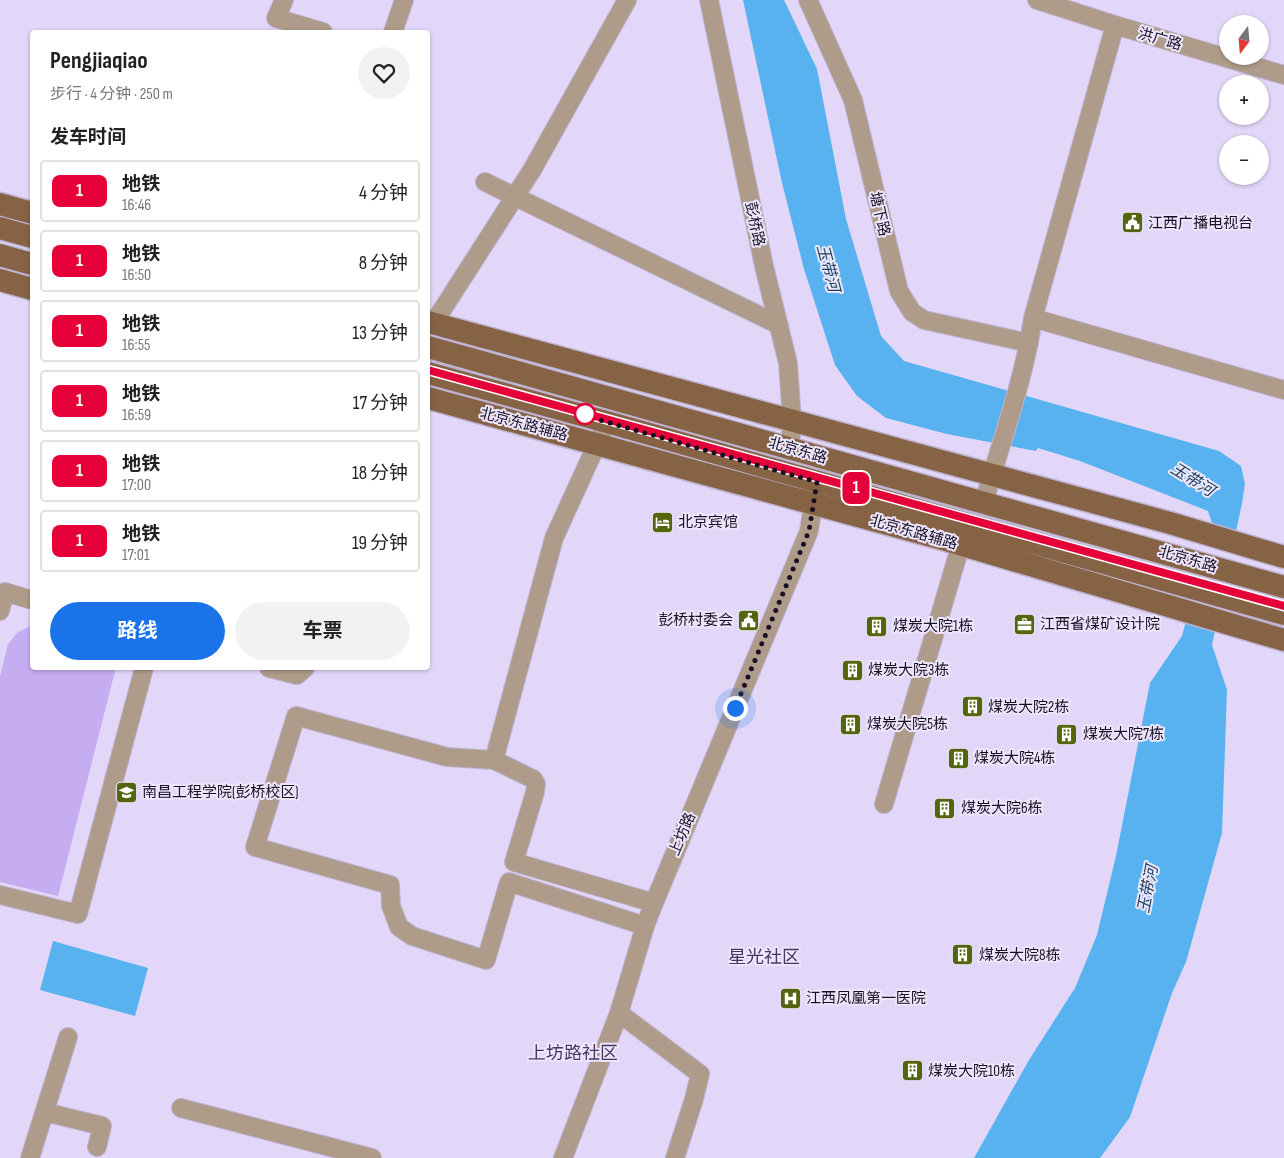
<!DOCTYPE html>
<html lang="zh">
<meta charset="utf-8">
<style>
body{margin:0;font-family:"Sofia Sans Condensed","Noto Sans SC",sans-serif;background:#f2f2f2;color:#222;height:100vh;display:flex;flex-direction:column;font-size:19px;white-space:nowrap}
*{box-sizing:border-box;margin:0}
p{font-size:16px;color:#767676}
.icon{flex:none;width:28px;height:28px;fill:none;stroke:currentColor;stroke-width:2;stroke-linecap:round;stroke-linejoin:round}
.map{position:relative;flex:1;overflow:hidden}
.panel{position:absolute;left:30px;top:30px;width:400px;height:640px;display:flex;flex-direction:column;background:#fff;border-radius:5px;box-shadow:0 1px 4px #0004}
.panel>*{flex:none}
.badge{padding:0 10px;border-radius:8px;font-size:18px;line-height:32px}
.needle{width:32px;rotate:196deg}
.fabs{position:absolute;left:1219px;top:15px;display:grid;gap:10px}
.fabs a{display:grid;place-items:center;width:50px;height:50px;border-radius:50%;background:#fff;box-shadow:0 1px 4px #0004;font-size:25px}
.you{position:absolute;width:25px;height:25px;margin:-12px;border:4px solid #fff;border-radius:50%;background:#1a73e8;box-shadow:0 0 0 8px #1a73e833}
.map>.badge{position:absolute;translate:-50% -50%;box-shadow:0 0 0 2px #fff}
h2{padding:0 20px;font-size:19px;line-height:45px}
.round{display:grid;place-items:center;flex:none;width:52px;height:52px;border-radius:26px;background:#f2f2f2}
.summary{display:flex;align-items:center;justify-content:space-between;height:85px;padding:0 20px}
h1{font-size:24px;font-weight:700;line-height:38px}
.button{display:flex;gap:10px;margin-top:auto;padding:10px 20px}
.button a{flex:1;height:58px;border-radius:30px;background:#1a73e8;color:#fff;font-size:20px;font-weight:700;line-height:58px;text-align:center}
.button a+a{background:#f2f2f2;color:#222}
ul{padding:0;list-style:none}
li{display:flex;align-items:center;gap:15px;height:62px;margin:0 10px 8px;padding:0 10px;border:2px solid #e0e0e0;border-radius:5px}
li div{flex:1}
li b{display:block;font-size:19px}
li em{font-style:normal}
li .badge{min-width:55px;font-weight:700;text-align:center}
.map>svg:first-child{display:block}
</style>
<div class="map">
<svg width="1284" height="1158" viewBox="0 0 1284 1158">
<rect width="100%" height="100%" fill="#e2d7f8"/>
<!-- green -->
<path fill="#c6adf2" d="M32,625V668H115V671L58,896L0,882V676L8,644L17,633Z"/>
<!-- water -->
<path fill="#57b2ef" d="M743,0H784L817,69L846,219L881,336L904,361L1219,451L1241,466L1245,484L1242,503L1212,645L1227,690L1222,833L1186,962L1172,993L1130,1117L1100,1158H974L1029,1060L1075,988L1097,935L1116,856L1150,683L1182,636L1212,523L1208,511L1080,461L1038,448L1036,451L947,434L886,418L857,396L835,365L804,269L782,183Z
M53,941L148,968L135,1016L40,990Z"/>
<!-- pier -->
<path fill="#e2d7f8" d="M1203,544L1233,553L1221,612L1188,603Z"/>
<g fill="none" stroke-linecap="round" stroke-linejoin="round">
<defs>
<path id="minor" d="M284,0L276,18L323,32
M709,0L764,266L788,363L792,421L790,448
M808,0L853,100L899,291L912,312L924,320L1029,343
M1037,0L1115,25L1284,75
M393,32L404,0
M485,182L779,325
M1033,318L1284,390
M433,324L532,170L627,0
M984,502C1001,441 1024,381 1033,318L1115,25
M0,611L5,592L32,600
M269,668L297,675L305,668
M494,760L554,538L607,422
M884,804L964,534
M0,895L78,914L144,668
M645,926L509,882L486,960L412,936L399,927L391,906L390,885L255,847L296,716L447,757L494,760L533,779L536,784L535,792L514,862L654,903
M181,1108L372,1158
M45,1112L102,1126L97,1147
M30,1158L68,1037
M563,1158L619,1013
M675,1158L694,1099L700,1074L619,1013L645,926L654,903L809,531L815,491"/>
<path id="major" d="M0,204L32,213
M0,228L32,237
M0,255L32,264
M0,280L32,289
M428,322L1170,523L1284,557
M428,347L1284,587
M428,373L607,422L1284,614
M428,398L942,539L1284,640"/>
</defs>
<!-- minor casing -->
<use href="#minor" stroke="#beb3d2" stroke-width="20"/>
<!-- major casing -->
<use href="#major" stroke="#beb3d2" stroke-width="25"/>
<!-- minor -->
<use href="#minor" stroke="#af9b8a" stroke-width="18"/>
<!-- major -->
<use href="#major" stroke="#876345" stroke-width="22"/>
</g>
<g fill="none" stroke-linecap="round" stroke-linejoin="round">
<defs>
<path id="line" d="M428,370L1284,606"/>
</defs>
<!-- line casing -->
<use href="#line" stroke="#fff" stroke-width="11"/>
<!-- line -->
<use href="#line" stroke="#e60039" stroke-width="8"/>
<!-- walk -->
<path stroke="#181124" stroke-width="5" stroke-dasharray="0 9" d="M585,414L589,417L817,482L809,531L735,708"/>
</g>
<!-- icons -->
<defs>
<symbol id="civic-square" viewBox="-11 -11 22 22"><rect x="-9" y="-9" width="18" height="18" rx="4" fill="#55650e" stroke="#ede6fc"/><path d="M-.6-6.5H3V-4.5H.6V-3L4-1V1h2V6H-6V1h2V-1L-.6-3ZM-1.2 2.5V6h2.4V2.5Z" fill="#fff"/></symbol>
<symbol id="hotel-square" viewBox="-11 -11 22 22"><rect x="-9" y="-9" width="18" height="18" rx="4" fill="#55650e" stroke="#ede6fc"/><path d="M-6-4.5h1.5V1H6V5H4.5V3h-9V5H-6ZM-4 0a1.8 1.8 0 1 1 3.6 0ZM.5 0V-2.5h3Q6-2.5 6 0Z" fill="#fff"/></symbol>
<symbol id="office-square" viewBox="-11 -11 22 22"><rect x="-9" y="-9" width="18" height="18" rx="4" fill="#55650e" stroke="#ede6fc"/><path d="M-6-3h4V-5.5h4V-3h4V5H-6ZM-1-4.5V-3h2v-1.5ZM-6 0V1H6V0Z" fill="#fff"/></symbol>
<symbol id="building-square" viewBox="-11 -11 22 22"><rect x="-9" y="-9" width="18" height="18" rx="4" fill="#55650e" stroke="#ede6fc"/><path d="M-4-6H4V6H1V3H-1V6H-4ZM-2.5-4.3h1.7v1.8h-1.7ZM.8-4.3h1.7v1.8H.8ZM-2.5-1h1.7V.8h-1.7ZM.8-1h1.7V.8H.8Z" fill="#fff"/></symbol>
<symbol id="university-square" viewBox="-11 -11 22 22"><rect x="-9" y="-9" width="18" height="18" rx="4" fill="#55650e" stroke="#ede6fc"/><path d="M0-5L7-2L0 1L-7-2ZM-4 1L0 2.5L4 1V4Q0 6-4 4Z" fill="#fff"/></symbol>
<symbol id="hospital-square" viewBox="-11 -11 22 22"><rect x="-9" y="-9" width="18" height="18" rx="4" fill="#55650e" stroke="#ede6fc"/><path d="M-5-5h3v3.5h4V-5h3V5h-3V1.5h-4V5h-3Z" fill="#fff"/></symbol>
</defs>
<g fill-rule="evenodd">
<use href="#civic-square" x="1120" y="210" width="25" height="25"/>
<use href="#hotel-square" x="650" y="510" width="25" height="25"/>
<use href="#civic-square" x="736" y="608" width="25" height="25"/>
<use href="#office-square" x="1012" y="612" width="25" height="25"/>
<use href="#building-square" x="864" y="614" width="25" height="25"/>
<use href="#building-square" x="840" y="658" width="25" height="25"/>
<use href="#building-square" x="960" y="694" width="25" height="25"/>
<use href="#building-square" x="838" y="712" width="25" height="25"/>
<use href="#building-square" x="1054" y="722" width="25" height="25"/>
<use href="#building-square" x="946" y="746" width="25" height="25"/>
<use href="#university-square" x="114" y="780" width="25" height="25"/>
<use href="#building-square" x="932" y="796" width="25" height="25"/>
<use href="#building-square" x="950" y="942" width="25" height="25"/>
<use href="#hospital-square" x="778" y="986" width="25" height="25"/>
<use href="#building-square" x="900" y="1058" width="25" height="25"/>
</g>
<!-- markers -->
<circle fill="#fff" stroke="#e60039" stroke-width="2.5" cx="585" cy="414" r="10"/>
<g text-anchor="middle" stroke-width="4" stroke-linejoin="round" paint-order="stroke">
<!-- street labels -->
<g font-size="15" fill="#181124" stroke="#ede6fc">
<text transform="translate(1160 39) rotate(16)" y="5">洪广路</text>
<text transform="translate(880 214) rotate(77)" y="5">塘下路</text>
<text transform="translate(755 224) rotate(78)" y="5">彭桥路</text>
<text transform="translate(524 424) rotate(15)" y="5">北京东路辅路</text>
<text transform="translate(798 450) rotate(16)" y="5">北京东路</text>
<text transform="translate(914 532) rotate(16)" y="5">北京东路辅路</text>
<text transform="translate(1188 559) rotate(16)" y="5">北京东路</text>
<text transform="translate(682 834) rotate(-67)" y="5">上坊路</text>
</g>
<!-- poi labels -->
<g font-size="15" fill="#181124" stroke="#ede6fc" text-anchor="start">
<text x="1148" y="228">江西广播电视台</text>
<text x="678" y="527">北京宾馆</text>
<text x="733" y="625" text-anchor="end">彭桥村委会</text>
<text x="1040" y="629">江西省煤矿设计院</text>
<text x="893" y="631">煤炭大院1栋</text>
<text x="868" y="675">煤炭大院3栋</text>
<text x="988" y="712">煤炭大院2栋</text>
<text x="867" y="729">煤炭大院5栋</text>
<text x="1083" y="739">煤炭大院7栋</text>
<text x="974" y="763">煤炭大院4栋</text>
<text x="142" y="797">南昌工程学院(彭桥校区)</text>
<text x="961" y="813">煤炭大院6栋</text>
<text x="979" y="960">煤炭大院8栋</text>
<text x="806" y="1003">江西凤凰第一医院</text>
<text x="928" y="1076">煤炭大院10栋</text>
</g>
<!-- water labels -->
<g font-size="16" font-style="italic" fill="#1e445e" stroke="#ede6fc">
<text transform="translate(829 268) rotate(75)" y="6">玉带河</text>
<text transform="translate(1193 479) rotate(32)" y="6">玉带河</text>
<text transform="translate(1147 889) rotate(-79)" y="6">玉带河</text>
</g>
<!-- quarter labels -->
<g font-size="18" fill="#483763" stroke="#ede6fc">
<text x="764" y="963">星光社区</text>
<text x="573" y="1059">上坊路社区</text>
</g>
</g>
</svg>
<div class="fabs">
<a><svg class="needle" viewBox="-14 -14 28 28"><path d="M0-13l5 13h-10z" fill="#e53935"/><path d="M0 13l5-13h-10z" fill="#767676"/></svg></a>
<a>+</a>
<a>−</a>
</div>
<div class="you" style="left:735px;top:708px"></div>
<b class="badge" style="left:856px;top:488px;background:#e60039;color:#fff">1</b>
<section class="panel">
<div class="summary"><div><h1>Pengjiaqiao</h1><p>步行 · 4 分钟 · 250 m</p></div><a class="round"><svg class="icon" aria-label="heart" viewBox="0 0 24 24"><path d="M12 20l-8-8c-3-5 5-10 8-4 3-6 11-1 8 4z"/></svg></a></div>
<h2>发车时间</h2>
<ul>
<li><span class="badge" style="background:#e60039;color:#fff">1</span><div><b>地铁</b><p>16:46</p></div><em>4 分钟</em></li>
<li><span class="badge" style="background:#e60039;color:#fff">1</span><div><b>地铁</b><p>16:50</p></div><em>8 分钟</em></li>
<li><span class="badge" style="background:#e60039;color:#fff">1</span><div><b>地铁</b><p>16:55</p></div><em>13 分钟</em></li>
<li><span class="badge" style="background:#e60039;color:#fff">1</span><div><b>地铁</b><p>16:59</p></div><em>17 分钟</em></li>
<li><span class="badge" style="background:#e60039;color:#fff">1</span><div><b>地铁</b><p>17:00</p></div><em>18 分钟</em></li>
<li><span class="badge" style="background:#e60039;color:#fff">1</span><div><b>地铁</b><p>17:01</p></div><em>19 分钟</em></li>
</ul>
<div class="button"><a>路线</a><a>车票</a></div>
</section>
</div>
